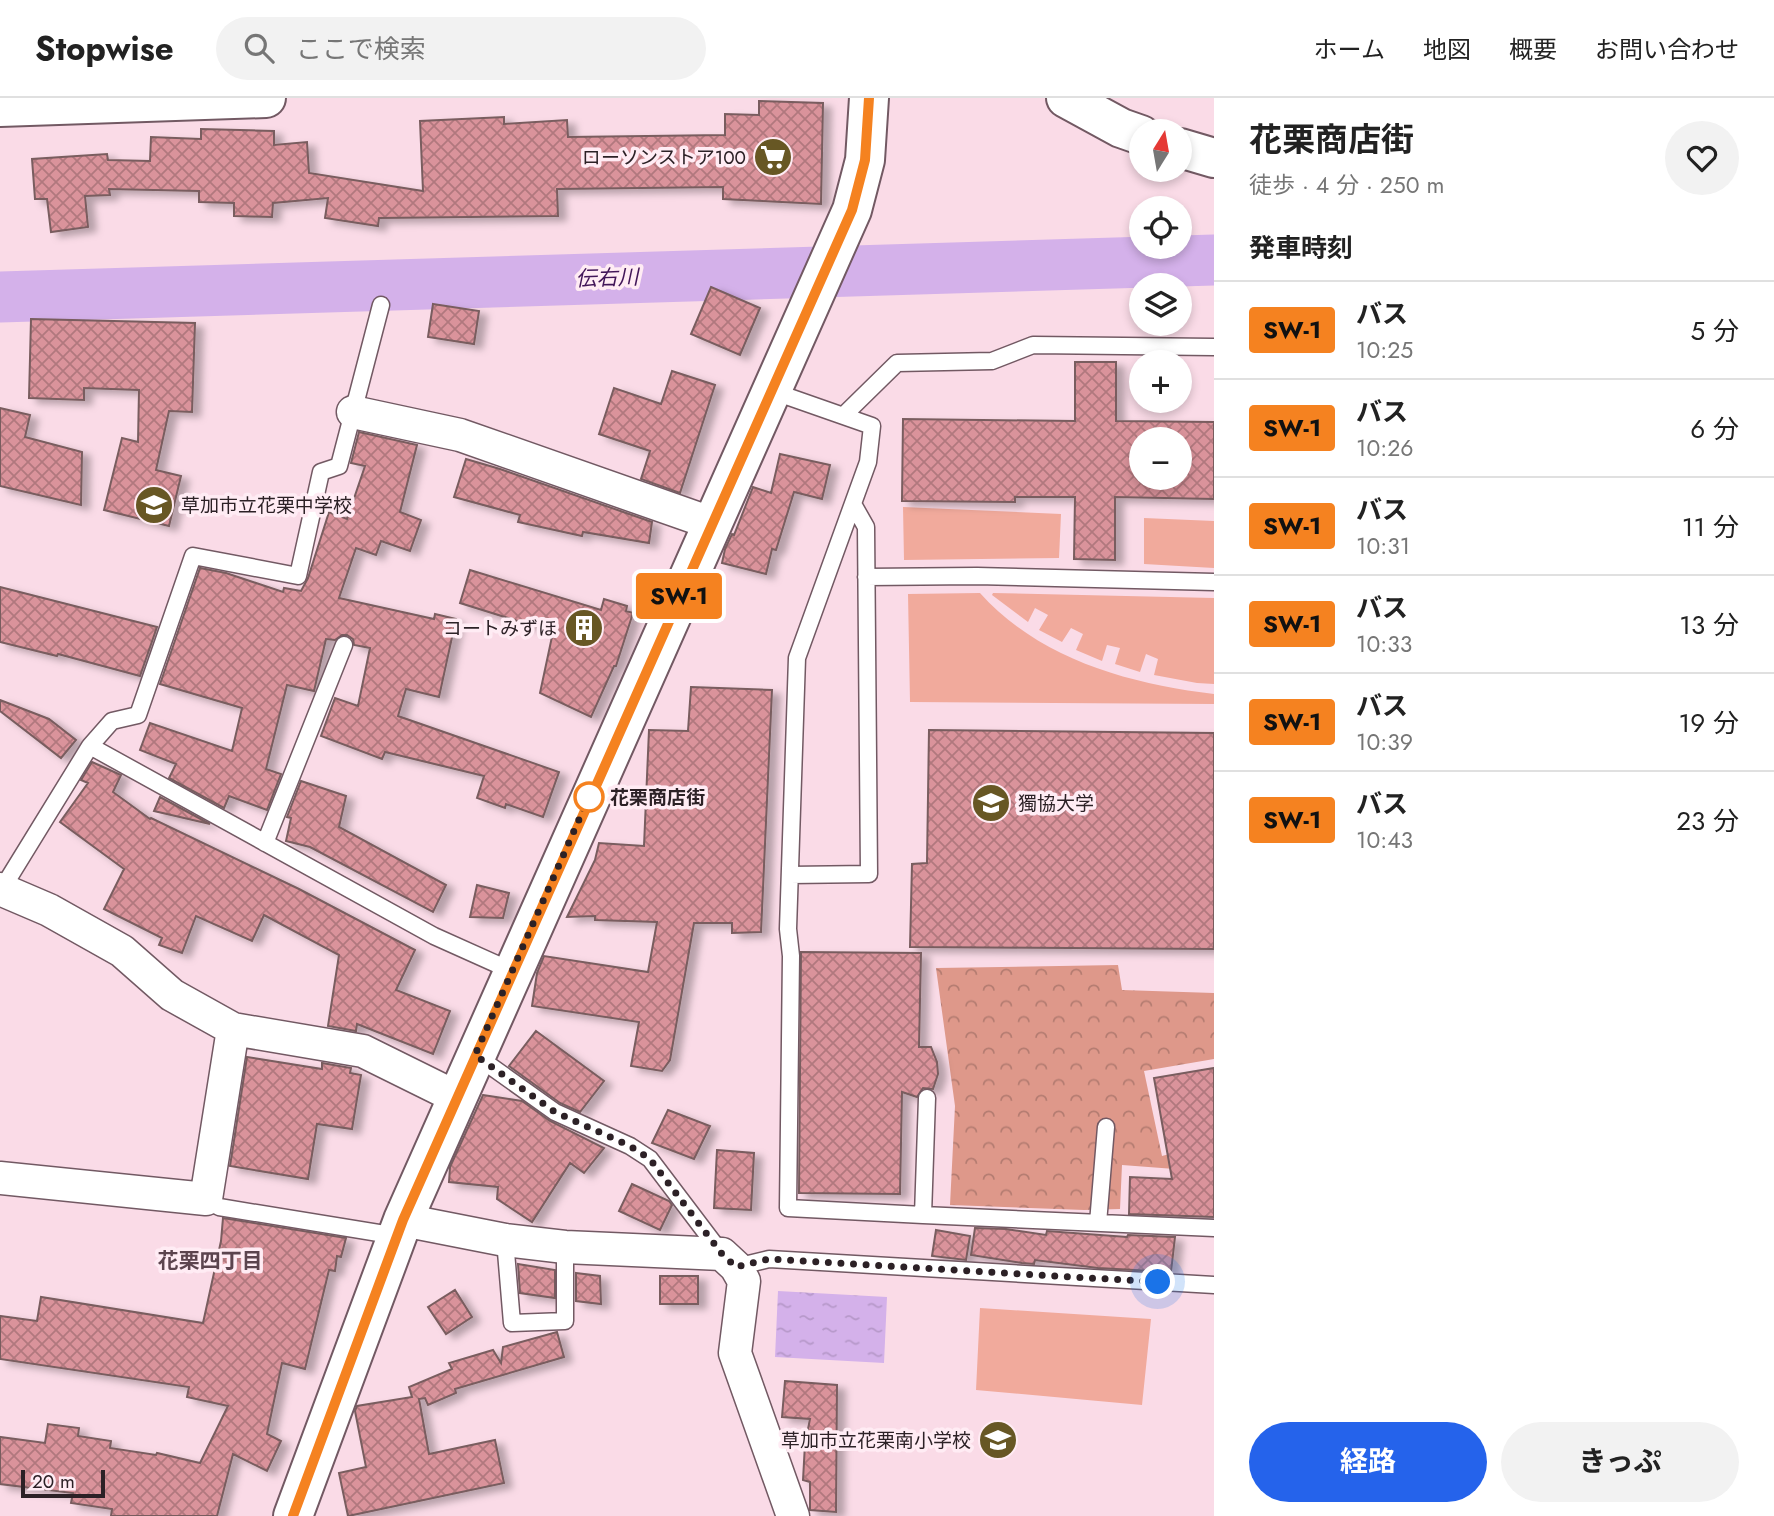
<!DOCTYPE html>
<html lang="ja">
<meta charset="utf-8">
<style>
body{margin:0;font-family:Jost,"Noto Sans JP",sans-serif;background:#f2f2f2;color:#222;height:100vh;display:flex;flex-direction:column;font-size:26px;white-space:nowrap}
*{box-sizing:border-box;margin:0}
p{font-size:23px;color:#767676}
.icon{flex:none;width:38px;height:38px;fill:none;stroke:currentColor;stroke-width:2;stroke-linecap:round;stroke-linejoin:round}
.map{position:relative;flex:1;overflow:hidden}
.panel{display:flex;flex-direction:column;background:#fff;width:560px}
.panel>*{flex:none}
.badge{padding:0 14px;border-radius:5px;font-size:24px;line-height:46px}
.needle{width:46px;rotate:11deg}
.fabs{position:absolute;left:1129px;top:21px;display:grid;gap:14px}
.fabs a{display:grid;place-items:center;width:63px;height:63px;border-radius:50%;background:#fff;box-shadow:0 4px 10px #0003;font-size:35px}
.scale{position:absolute;left:21px;bottom:18px;width:84px;box-sizing:border-box;padding-left:7px;border:4px solid #2c2126;border-top:0;font-size:19px;line-height:24px;white-space:nowrap;color:#2c2126;-webkit-text-stroke:5px #ffecf4;paint-order:stroke}
.you{position:absolute;width:35px;height:35px;margin:-18px;border:5px solid #fff;border-radius:50%;background:#1a73e8;box-shadow:0 0 0 10px #1a73e833}
.map>.badge{position:absolute;translate:-50% -50%;box-shadow:0 0 0 4px #fff}
h2{padding:0 35px;font-size:26px;line-height:63px}
.round{display:grid;place-items:center;flex:none;width:74px;height:74px;border-radius:37px;background:#f2f2f2}
.head{display:flex;align-items:center;justify-content:space-between;height:119px;padding:0 35px}
h1{font-size:33px;font-weight:700;line-height:52px}
.action{display:flex;gap:14px;margin-top:auto;padding:14px 35px}
.action a{flex:1;height:80px;border-radius:42px;background:#2563eb;color:#fff;font-size:28px;font-weight:700;line-height:80px;text-align:center}
.action a+a{background:#f2f2f2;color:#222}
ul{padding:0;list-style:none}
li{display:flex;align-items:center;gap:21px;height:98px;padding:0 35px;border-top:2px solid #e0e0e0}
li div{flex:1}
li b{display:block;font-size:26px}
li em{font-style:normal}
li .badge{min-width:77px;font-weight:700;text-align:center}
header{display:flex;align-items:center;gap:42px;box-sizing:border-box;height:98px;padding:0 35px;background:#fff;border-bottom:2px solid #e0e0e0}
header strong{font-size:33px}
nav{display:flex;gap:38px;margin-inline-start:auto;font-size:24px}
.search{width:490px;height:63px;background:#f2f2f2;display:flex;align-items:center;gap:18px;box-sizing:border-box;padding:0 24px;border-radius:38px;color:#767676;font-size:26px}
main{display:flex;flex:1;min-height:0}
.map>svg:first-child{display:block}
</style>
<header>
<strong>Stopwise</strong>
<div class="search"><svg class="icon" aria-label="search" viewBox="0 0 24 24"><circle cx="10" cy="10" r="6"/><path d="M15 15l6 6"/></svg>ここで検索</div>
<nav><a>ホーム</a><a>地図</a><a>概要</a><a>お問い合わせ</a></nav>
</header>
<main>
<div class="map">
<svg width="1214" height="1418" viewBox="0 0 1214 1418">
<defs>
<pattern id="forest-crowns" width="20" height="18" patternUnits="userSpaceOnUse" patternTransform="scale(1.75)"><rect width="20" height="18" fill="#de988a"/><path d="M2 6a3 3 0 1 1 6 0M12 15a3 3 0 1 1 6 0" fill="none" stroke="#b47c71"/></pattern>
<pattern id="water-ripples" width="26" height="14" patternUnits="userSpaceOnUse" patternTransform="scale(1.75)"><rect width="26" height="14" fill="#d4b1ea"/><path d="M2 4q2-2 4 0t4 0M15 11q2-2 4 0t4 0" fill="none" stroke="#b698c9"/></pattern>
<pattern id="building-cross-hatch" width="8" height="8" patternUnits="userSpaceOnUse" patternTransform="scale(1.75)"><rect width="8" height="8" fill="#da939b"/><path d="M0 0l8 8M0 8l8-8" fill="none" stroke="#b1787e"/></pattern>
<filter id="shadow"><feDropShadow dx="8" dy="4.5" stdDeviation="3.5" flood-color="#0004"/></filter>
</defs>
<rect width="100%" height="100%" fill="#fadbe7"/>
<!-- grass -->
<path fill="#f1aa9c" d="M903,409L1061,416L1059,460L904,462Z
M1144,420L1214,423V470L1144,466Z
M980,495C1039,561 1129,586 1214,596V606L910,604L908,496Z
M993,495L1214,500V586L1197,585L1154,577L1158,561L1146,556L1140,574L1115,566L1120,550L1107,547L1102,563L1076,552L1083,536L1071,530L1062,544L1039,532L1048,517L1035,510L1028,524L992,497Z
M980,1210L1151,1221L1142,1307L976,1292Z"/>
<!-- forest -->
<path fill="url(#forest-crowns)" d="M1118,867L1122,892L1214,895V961L1144,973L1162,1058L1214,1044V1074L1122,1067L1120,1111L1084,1112L950,1107L955,1008L936,870Z"/>
<!-- water -->
<path fill="url(#water-ripples)" d="M778,1193L887,1199L884,1265L775,1259Z"/>
<g fill="none" stroke-linecap="round" stroke-linejoin="round">
<!-- river -->
<path stroke="#d4b1ea" stroke-width="51" d="M0,199L1214,162"/>
</g>
<!-- building -->
<path fill="url(#building-cross-hatch)" stroke="#795d5f" stroke-width="2" fill-rule="evenodd" filter="url(#shadow)" d="M759,3L823,5L821,106L723,101V89L557,91L558,118L379,120L378,128L325,120L328,100L273,105L272,119L234,118V105L199,104V93L109,91L110,97L85,98L88,129L51,134L47,101H35L32,61L107,56L108,62L150,63L151,39L201,41V31L274,33V47L307,44L309,75L423,93L420,23L504,19V26L567,22L568,39L725,37V16L759,17Z
M711,189L760,210L740,257L691,236Z
M433,206L479,213L474,246L428,239Z
M31,221L195,225L192,314L169,313L156,372L181,378L169,428L104,412L122,340L138,344L139,292L84,290V302L29,300Z
M1075,264H1116V323L1214,324V401L1115,399V462L1074,461L1075,399H1015V404L902,403L903,321L1075,323ZM1141,341H1180V380H1141Z
M672,273L715,287L680,395L641,381L650,353L599,336L614,290L661,306Z
M0,310L30,317L25,339L82,354L81,407L0,388Z
M359,334L417,347L400,414L421,422L410,453L381,443L376,457L356,450L339,500L434,521L435,516L456,521L439,599L406,591L398,618L559,674L543,719L506,706L505,710L477,700L484,678L385,654L382,661L321,638L335,600L358,608L370,550L354,547L353,541L347,537H342L335,542L326,541L314,593L287,587L266,671L281,676L267,712L229,698L224,710L169,680L176,666L140,652L150,625L232,653L242,610L160,586L200,470L226,475L283,494L284,490L301,493L308,480L329,414L347,421L365,368L351,365Z
M780,356L830,367L822,401L794,394L776,452L772,451L766,476L722,465L725,451L732,436L734,437L753,389L771,395Z
M466,361L500,371L652,424L649,445L583,434L582,438L518,424L520,417L454,399Z
M470,472L601,512L604,501L627,508L626,513L633,515L616,568H614L591,619L540,595L553,534L460,505Z
M0,489L157,529L140,578L58,556L57,558L0,544Z
M691,589L772,592L761,834L732,835V825H694L670,962L662,973L631,968L639,924L532,908L537,875L544,858L648,874L657,824L595,822V818L567,819L595,762L599,745L644,748L649,632L688,633Z
M0,602L49,621L76,642L61,660L0,613Z
M929,632L1214,635V851L910,849L912,766L927,765Z
M92,664L121,677L113,694L150,721L151,720L299,791L415,852L396,892L450,913L433,956L357,926L356,933L328,928L339,857L264,817L252,843L196,818L182,855L159,847L162,840L104,811L124,771L60,724L88,685L81,682Z
M301,683L346,698L339,729L446,787L433,814L310,749L286,743L291,720L287,719Z
M160,699L210,726L154,713Z
M477,787L509,795L503,820L470,819Z
M801,854L921,855L919,949H931L937,964L938,976L933,991L923,990L917,999L902,994L900,1096L799,1095Z
M536,933L604,983L580,1014L560,1005L509,968Z
M247,959L322,971V965L351,970L350,975L361,977L352,1031L317,1026L308,1081L230,1068Z
M1214,970V1119L1129,1116L1130,1079L1172,1081L1154,980Z
M483,997L522,1003L550,1023L604,1050L584,1075L570,1065L532,1124L497,1101L498,1089L449,1084L450,1069Z
M668,1012L710,1028L694,1061L652,1045Z
M717,1052L754,1055L751,1112L714,1110Z
M632,1086L669,1103L672,1107L660,1132L619,1113Z
M223,1120L346,1140L341,1159L337,1158L335,1173L329,1172L305,1271L282,1265L267,1336L281,1343L267,1373L233,1356L217,1418H111L112,1411L71,1405L73,1395L0,1386V1339L45,1345L48,1326L79,1330L78,1338L111,1343L110,1350L156,1357L157,1355L200,1365L228,1308L187,1299L189,1289L0,1261V1218L37,1223L41,1199L203,1225L221,1143Z
M975,1130L1006,1131L1046,1137L1047,1133L1127,1139L1128,1137L1175,1139L1171,1174L1098,1170L1035,1162L1034,1166L1022,1165L971,1157Z
M936,1132L970,1138L966,1162L932,1158Z
M518,1166L555,1172V1200L520,1195Z
M576,1175L600,1178L601,1206L576,1203Z
M660,1178H698V1206H660Z
M455,1192L472,1219L446,1236L428,1209Z
M557,1234L564,1259L455,1291L456,1295L428,1307L425,1300L419,1301L429,1356L495,1342L504,1385L348,1418L339,1375L366,1369L355,1313L357,1308L412,1299L409,1289L452,1271L449,1265L493,1252L501,1265L503,1249Z
M785,1283L837,1287L836,1414L810,1412V1384L803,1382L805,1346L810,1321L782,1319Z"/>
<g fill="none" stroke-linecap="round" stroke-linejoin="round">
<defs>
<path id="service" d="M381,207L339,368L321,374L298,478L193,458L138,617L112,623L90,648L434,838L512,873
M772,293L872,328L868,364L797,560L788,831L791,858L788,1110L923,1117
M844,317L897,265L992,263L1033,247L1214,249
M866,479L977,478L1214,484
M265,745L344,547
M790,777L869,776L866,429L853,406
M2,791L90,648
M475,957L555,1014L630,1048L650,1061L722,1156
M927,1000L923,1117L1214,1130
M206,1101L219,1109L397,1138
M1098,1125L1106,1029
M505,1142L512,1225L565,1223V1149
M736,1169L769,1161L1214,1187"/>
<path id="minor" d="M353,314L460,337L711,425
M0,791L49,812L122,853L172,897L233,931L363,953L456,999
M0,1080L206,1101L233,931
M403,1122L505,1142L565,1149L722,1156L736,1169L744,1183L735,1255L793,1418"/>
<path id="tertiary" d="M1066,0L1121,30L1141,37
M0,9L266,0
M1180,50L1214,60
M293,1418L403,1122L852,112L865,62L869,0"/>
</defs>
<!-- service casing -->
<use href="#service" stroke="#725963" stroke-width="19"/>
<!-- minor casing -->
<use href="#minor" stroke="#725963" stroke-width="35"/>
<!-- tertiary casing -->
<use href="#tertiary" stroke="#725963" stroke-width="42"/>
<!-- service -->
<use href="#service" stroke="#fff" stroke-width="16"/>
<!-- minor -->
<use href="#minor" stroke="#fff" stroke-width="32"/>
<!-- tertiary -->
<use href="#tertiary" stroke="#fff" stroke-width="38"/>
</g>
<g fill="none" stroke-linecap="round" stroke-linejoin="round">
<defs>
<path id="line" d="M293,1418L403,1122L852,112L865,62L869,0"/>
</defs>
<!-- line casing -->
<use href="#line" stroke="#fff" stroke-width="16"/>
<!-- line -->
<use href="#line" stroke="#f58220" stroke-width="10"/>
<!-- walk -->
<path stroke="#2c2126" stroke-width="7" stroke-dasharray="0 12.6" d="M589,699L475,957L555,1014L630,1048L650,1061L722,1156L736,1169L769,1161L1158,1184"/>
</g>
<!-- icons -->
<defs>
<symbol id="supermarket-disc" viewBox="-11 -11 22 22"><circle r="9.5" fill="#675724" stroke="#ffecf4"/><path d="M-6-5.5h2.5l.6 2H6L4.5 2H-2.5L-4.4-4H-6ZM-1.5 3.2a1.3 1.3 0 1 0 .1 0ZM3 3.2a1.3 1.3 0 1 0 .1 0Z" fill="#fff"/></symbol>
<symbol id="school-disc" viewBox="-11 -11 22 22"><circle r="9.5" fill="#675724" stroke="#ffecf4"/><path d="M0-5L7-2L0 1L-7-2ZM-4 1L0 2.5L4 1V4Q0 6-4 4Z" fill="#fff"/></symbol>
<symbol id="building-disc" viewBox="-11 -11 22 22"><circle r="9.5" fill="#675724" stroke="#ffecf4"/><path d="M-4-6H4V6H1V3H-1V6H-4ZM-2.5-4.3h1.7v1.8h-1.7ZM.8-4.3h1.7v1.8H.8ZM-2.5-1h1.7V.8h-1.7ZM.8-1h1.7V.8H.8Z" fill="#fff"/></symbol>
<symbol id="university-disc" viewBox="-11 -11 22 22"><circle r="9.5" fill="#675724" stroke="#ffecf4"/><path d="M0-5L7-2L0 1L-7-2ZM-4 1L0 2.5L4 1V4Q0 6-4 4Z" fill="#fff"/></symbol>
</defs>
<g fill-rule="evenodd">
<use href="#supermarket-disc" x="751" y="37" width="44" height="44"/>
<use href="#school-disc" x="132" y="385" width="44" height="44"/>
<use href="#building-disc" x="562" y="508" width="44" height="44"/>
<use href="#university-disc" x="969" y="683" width="44" height="44"/>
<use href="#school-disc" x="976" y="1320" width="44" height="44"/>
</g>
<!-- markers -->
<circle fill="#fff" stroke="#f58220" stroke-width="3.5" cx="589" cy="699" r="14"/>
<g text-anchor="middle" stroke-width="7" stroke-linejoin="round" paint-order="stroke">
<!-- poi labels -->
<g font-size="19" fill="#2c2126" stroke="#ffecf4" text-anchor="end">
<text x="746" y="66">ローソンストア100</text>
<text x="181" y="414" text-anchor="start">草加市立花栗中学校</text>
<text x="557" y="537">コートみずほ</text>
<text x="1018" y="712" text-anchor="start">獨協大学</text>
<text x="971" y="1349">草加市立花栗南小学校</text>
</g>
<!-- stop labels -->
<g font-size="19" font-weight="bold" fill="#2c2126" stroke="#ffecf4" text-anchor="start">
<text x="610" y="706">花栗商店街</text>
</g>
<!-- water labels -->
<g font-size="21" font-style="italic" fill="#411558" stroke="#ffecf4">
<text transform="translate(607 180) rotate(-2)" y="7">伝右川</text>
</g>
<!-- neighbourhood labels -->
<g font-size="21" font-weight="bold" fill="#5c444e" stroke="#ffecf4">
<text x="210" y="1170">花栗四丁目</text>
</g>
</g>
</svg>
<div class="fabs">
<a><svg class="needle" viewBox="-14 -14 28 28"><path d="M0-13l5 13h-10z" fill="#e53935"/><path d="M0 13l5-13h-10z" fill="#767676"/></svg></a>
<a><svg class="icon" aria-label="locate" viewBox="0 0 24 24"><circle cx="12" cy="12" r="6"/><path d="M12 2v4M12 18v4M2 12h4M18 12h4"/></svg></a>
<a><svg class="icon" aria-label="layers" viewBox="0 0 24 24"><path d="M12 4l9 5-9 5-9-5zM3 14l9 5 9-5"/></svg></a>
<a>+</a>
<a>−</a>
</div>
<div class="scale">20 m</div>
<div class="you" style="left:1158px;top:1184px"></div>
<b class="badge" style="left:679px;top:498px;background:#f58220;color:#111">SW-1</b>
</div>
<section class="panel">
<div class="head"><div><h1>花栗商店街</h1><p>徒歩 · 4 分 · 250 m</p></div><a class="round"><svg class="icon" aria-label="heart" viewBox="0 0 24 24"><path d="M12 20l-8-8c-3-5 5-10 8-4 3-6 11-1 8 4z"/></svg></a></div>
<h2>発車時刻</h2>
<ul>
<li><span class="badge" style="background:#f58220;color:#111">SW-1</span><div><b>バス</b><p>10:25</p></div><em>5 分</em></li>
<li><span class="badge" style="background:#f58220;color:#111">SW-1</span><div><b>バス</b><p>10:26</p></div><em>6 分</em></li>
<li><span class="badge" style="background:#f58220;color:#111">SW-1</span><div><b>バス</b><p>10:31</p></div><em>11 分</em></li>
<li><span class="badge" style="background:#f58220;color:#111">SW-1</span><div><b>バス</b><p>10:33</p></div><em>13 分</em></li>
<li><span class="badge" style="background:#f58220;color:#111">SW-1</span><div><b>バス</b><p>10:39</p></div><em>19 分</em></li>
<li><span class="badge" style="background:#f58220;color:#111">SW-1</span><div><b>バス</b><p>10:43</p></div><em>23 分</em></li>
</ul>
<div class="action"><a>経路</a><a>きっぷ</a></div>
</section>
</main>
